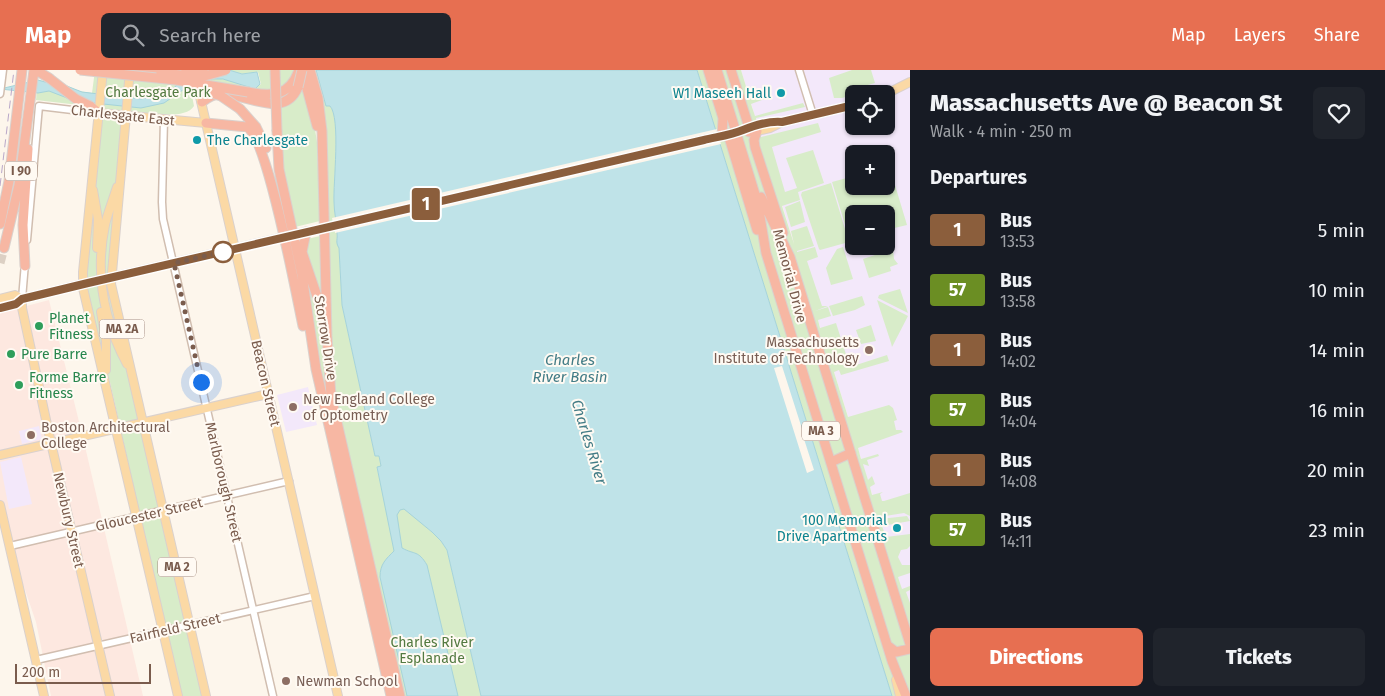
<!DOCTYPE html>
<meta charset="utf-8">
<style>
body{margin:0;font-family:"Fira Sans",sans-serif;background:#20242c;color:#f1f3f6;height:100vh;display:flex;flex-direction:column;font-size:19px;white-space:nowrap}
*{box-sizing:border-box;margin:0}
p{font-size:16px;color:#9ea1a6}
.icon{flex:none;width:28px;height:28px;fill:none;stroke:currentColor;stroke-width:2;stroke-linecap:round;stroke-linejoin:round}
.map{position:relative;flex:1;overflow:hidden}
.details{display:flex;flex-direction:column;background:#171b24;width:475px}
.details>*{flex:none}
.badge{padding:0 10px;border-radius:4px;font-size:18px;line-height:32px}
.tools{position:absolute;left:845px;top:15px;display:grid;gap:10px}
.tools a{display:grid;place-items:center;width:50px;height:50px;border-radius:8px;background:#171b24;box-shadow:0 1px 4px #0004;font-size:25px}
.scale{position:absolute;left:15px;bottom:12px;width:136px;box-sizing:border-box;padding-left:5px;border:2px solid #7a5c4d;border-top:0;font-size:14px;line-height:18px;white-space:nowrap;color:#7a5c4d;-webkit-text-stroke:4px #fffaf3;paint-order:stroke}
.you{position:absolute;width:25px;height:25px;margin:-12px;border:4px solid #fff;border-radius:50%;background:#1a73e8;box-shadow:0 0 0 8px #1a73e833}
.map>.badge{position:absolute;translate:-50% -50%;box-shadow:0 0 0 2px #fff}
h2{padding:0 20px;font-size:19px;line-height:45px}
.round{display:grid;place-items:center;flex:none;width:52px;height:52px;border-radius:8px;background:#20242c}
.head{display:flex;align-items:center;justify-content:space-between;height:85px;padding:0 20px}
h1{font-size:24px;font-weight:800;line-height:38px}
.action{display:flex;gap:10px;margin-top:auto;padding:10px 20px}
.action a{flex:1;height:58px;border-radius:8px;background:#e76f51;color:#fff;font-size:20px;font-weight:800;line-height:58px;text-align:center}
.action a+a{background:#20242c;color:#f1f3f6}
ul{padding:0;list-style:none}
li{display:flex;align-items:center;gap:15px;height:60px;padding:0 20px}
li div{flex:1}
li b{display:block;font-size:19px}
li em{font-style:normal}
li .badge{min-width:55px;font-weight:700;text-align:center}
header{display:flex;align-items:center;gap:30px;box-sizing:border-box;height:70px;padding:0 25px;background:#e76f51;color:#fff}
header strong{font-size:24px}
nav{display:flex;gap:28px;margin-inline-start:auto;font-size:18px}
.search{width:350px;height:45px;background:#20242c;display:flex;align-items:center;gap:12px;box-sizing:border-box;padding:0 18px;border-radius:8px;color:#9ea1a6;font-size:19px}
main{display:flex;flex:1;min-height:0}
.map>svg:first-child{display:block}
</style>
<header>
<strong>Map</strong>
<div class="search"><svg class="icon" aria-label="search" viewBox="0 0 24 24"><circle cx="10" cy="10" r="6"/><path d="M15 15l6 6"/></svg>Search here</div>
<nav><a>Map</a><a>Layers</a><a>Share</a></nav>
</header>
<main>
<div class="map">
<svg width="910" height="626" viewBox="0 0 910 626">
<rect width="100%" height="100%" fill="#fdf6ec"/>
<!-- commercial -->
<path fill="#fde8e0" d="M49,230L84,372L143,626H51L36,552L10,476L0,435V243Z"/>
<!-- education -->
<path fill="#f3e8fa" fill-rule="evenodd" d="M741,0H910V546L761,67ZM854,24H886V56H854ZM854,84H886V116H854ZM854,144H886V176H854Z
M308,317L317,355L286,362L277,325Z
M39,356L42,369L22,374L19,361Z
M21,387L32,434L9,439L0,392Z"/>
<!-- green -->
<path fill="#d8ecc9" d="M95,0H187L194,36C184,52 139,41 122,40L109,198V217L203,626H181L110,312C98,276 89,239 85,202L101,50L105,38L36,30L38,10L64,14L78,21L92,23Z
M229,0H299L312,41L317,72L320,151L295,157L283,103L273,32L207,12V10C223,6 239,13 255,18L261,14L258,2L242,4Z
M313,0H316L326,36H330C341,48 333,114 334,132C334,143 337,152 337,163C338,169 336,172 339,177L342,235L375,386L379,385L381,396L377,398L382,418L432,462L441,471L447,480L481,626H403L359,436C360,425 358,417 352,406L335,326L331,268L329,177Z
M697,0H741L748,23L762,19V20H765L767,27L765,28V29L751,34L755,46L803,33L805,37L756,48L761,67L818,53L821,62L772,77L785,122L797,118L786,88L813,80L824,113L798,122L800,130L782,136L794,174L791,161L807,156L814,176L797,181V182L815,177L818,187L807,191L822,236H828L815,241L828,237L831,246L818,250L820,258L836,253L850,297L887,285L889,291L841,305L839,300L834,302L848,347L889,335L893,338L897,350L894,351L896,360H901L903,362L858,378L861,389L878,384L879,386L867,390L869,396L863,394L868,410L872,406L875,414L870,417L872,425L883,422L880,424L882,431H884L910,423V446L904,443L879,447L880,449L907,446L910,451L882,456L886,467L910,464V476L907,479L901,480L898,487L902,495H910V503L898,507L902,519L910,516V520L906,522L910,533V626H892Z
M852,0H871L875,13L864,16L866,21L842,28H834L829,8Z
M889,95L907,155L886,160V144H854V170L850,171L832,112L854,106V116H886V96Z
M831,113L849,172L820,180L819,179L801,125L802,122Z
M800,131L805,152L791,157L785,137Z
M320,166L324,303L327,329L322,309L299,171Z
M843,177L853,209L831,215L826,198L837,179Z
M893,179L894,189L898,194L890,197L891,201L869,208L863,189Z
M900,219L908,243L878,228L879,225Z
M862,226L865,235L855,240L833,246L829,236Z
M877,230L908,246L892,277L891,273Z
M871,255L876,271L861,274L856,260Z"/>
<!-- water -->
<path fill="#bfe3e8" stroke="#a5d3da" d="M229,0L242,4L257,2L260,14L255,19L223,9H212L190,15L164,33L141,38L75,31L49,21L38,23L0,19L38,10L45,12L54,11L82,22L141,29L163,24L175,17L183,8Z
M316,0H697L892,626H481L447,480L441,471L432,462L404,439L400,440L397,445L402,478C415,485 418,480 427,495L458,626H407L380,507C380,494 386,489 394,481L377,397L381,396L379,386H375L342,235L339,178C335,172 338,169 337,163C337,153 334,143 334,132C333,114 341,48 330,36H326Z"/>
<!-- pier -->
<path fill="#fdf6ec" d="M717,59L721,74L335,163L332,148Z
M782,296L804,365L808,364V366L804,369L814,400L807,403L774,298Z"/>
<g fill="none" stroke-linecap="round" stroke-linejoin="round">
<!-- highway-tunnel -->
<path stroke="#dcd0c4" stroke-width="9" stroke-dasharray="9 4.5" stroke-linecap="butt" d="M0,193L4,178"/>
<defs>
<path id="minor" d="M799,0L813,45
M0,24L3,0
M164,49L162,132L163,149L273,626
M27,170L39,36L97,43
M22,229L25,193
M10,476L289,411
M36,590L315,526"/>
<path id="major" d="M103,0L83,202V218L178,626
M130,0L111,214L206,626
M197,14L338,626
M886,24L910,12
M99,43L206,53
M743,60L769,53L780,52
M752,62L770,58L782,52L854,35
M567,102L728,64
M117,117C113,130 108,142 105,155C95,203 104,251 127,294
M93,120L98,149L97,178
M306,162L321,159
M108,208L279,168
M0,229L15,225L22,229
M22,229V238L51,373L110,626
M0,238L15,234L22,229L94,211
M101,242L106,271V300
M0,385L268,324
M0,435L44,626
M896,610L900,626"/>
<path id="highway" d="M36,0L49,8
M132,0L161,3
M302,0L317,56
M310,0L318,28L322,61L327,266L331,326L400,626
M708,0L723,48L722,66
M717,0L758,134L766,183L892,591L906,626
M731,0L747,51L749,62
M248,22C272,27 290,26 299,0
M202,32C207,28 213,24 220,24C245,22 284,51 298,17
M90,36L99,43
M240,39L256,57L266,78
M206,53L247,57C268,69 296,224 303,256
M277,61L279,99L302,205L316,299L391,626
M757,61L754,70L755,77L783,163
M728,64L757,160
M761,127L790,187L910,574
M0,154L9,111L22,0
M306,162L302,182L323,244
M4,178L19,115L34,0
M25,196L23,155L28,79
M831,392L851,383
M887,575L896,582L910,579"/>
</defs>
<!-- minor casing -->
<use href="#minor" stroke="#d1beb0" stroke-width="9"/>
<!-- major casing -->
<use href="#major" stroke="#dad1cd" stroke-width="10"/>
<!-- highway casing -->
<use href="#highway" stroke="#dad1cd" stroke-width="11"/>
<!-- minor -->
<use href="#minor" stroke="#fff" stroke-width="6"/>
<!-- major -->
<use href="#major" stroke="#fbd9a5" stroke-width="8"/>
<!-- highway -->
<use href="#highway" stroke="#f7b7a3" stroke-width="9"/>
<!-- rail -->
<path stroke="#b9a8c9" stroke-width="1" stroke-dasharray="8 5" stroke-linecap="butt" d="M0,116L14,0"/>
<defs>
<path id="major-bridge" d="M732,63L742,61
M321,159L567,102
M279,168L306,162
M94,211L104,209"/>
<path id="highway-bridge" d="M80,0L176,10L248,22
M275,0L277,61
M186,1L203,0
M161,3L201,7L226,0
M49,8L76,29L90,36
M298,17L302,0
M197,18L221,26L240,39"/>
</defs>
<!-- major-bridge casing -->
<use href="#major-bridge" stroke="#dad1cd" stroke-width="10" stroke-linecap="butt"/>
<!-- highway-bridge casing -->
<use href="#highway-bridge" stroke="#dad1cd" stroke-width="11" stroke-linecap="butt"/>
<!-- major-bridge -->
<use href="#major-bridge" stroke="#fbd9a5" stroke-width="8"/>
<!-- highway-bridge -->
<use href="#highway-bridge" stroke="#f7b7a3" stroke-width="9"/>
</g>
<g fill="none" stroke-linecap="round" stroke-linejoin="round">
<defs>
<path id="line" d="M0,238L16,234L22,229L88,213L704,70C716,67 731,65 743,60C756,55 768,51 782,52L854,35"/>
</defs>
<!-- line casing -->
<use href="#line" stroke="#fff" stroke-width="11"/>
<!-- line -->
<use href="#line" stroke="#8b5e3c" stroke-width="8"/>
<!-- walk -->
<path stroke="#7a5c4d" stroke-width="5" stroke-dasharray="0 9" d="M201,312L174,193L223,182"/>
</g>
<!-- markers -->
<g fill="#0f9aa8" stroke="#fffaf3" stroke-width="2">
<circle cx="781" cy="23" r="5"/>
<circle cx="197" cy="70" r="5"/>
<circle cx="897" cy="458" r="5"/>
</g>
<circle fill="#fff" stroke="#8b5e3c" stroke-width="2.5" cx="223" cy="182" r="10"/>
<g fill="#2e9e5b" stroke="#fffaf3" stroke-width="2">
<circle cx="39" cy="256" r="5"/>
<circle cx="11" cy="284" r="5"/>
<circle cx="19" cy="315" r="5"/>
</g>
<g fill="#8d6e63" stroke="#fffaf3" stroke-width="2">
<circle cx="869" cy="280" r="5"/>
<circle cx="293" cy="337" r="5"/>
<circle cx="31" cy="365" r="5"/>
<circle cx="286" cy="611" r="5"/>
</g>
<g text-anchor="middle" stroke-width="4" stroke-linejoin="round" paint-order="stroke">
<!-- shield labels -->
<g fill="#fffaf3" stroke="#a28b7f" stroke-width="1">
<rect x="5" y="91.5" width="32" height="19" rx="4"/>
<rect x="99.5" y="249.5" width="45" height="19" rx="4"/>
<rect x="802" y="351.5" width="38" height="19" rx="4"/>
<rect x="158" y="487.5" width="38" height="19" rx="4"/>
</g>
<g font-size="12" font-weight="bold" fill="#7a5c4d">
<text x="21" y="105">I 90</text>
<text x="122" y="263">MA 2A</text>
<text x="821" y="365">MA 3</text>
<text x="177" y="501">MA 2</text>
</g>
<!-- park labels -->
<g font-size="14" fill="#537a41" stroke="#fffaf3">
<text x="158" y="27">Charlesgate Park</text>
<text x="432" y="577">Charles River<tspan x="432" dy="16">Esplanade</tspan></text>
</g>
<!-- culture labels -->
<g font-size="14" fill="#0d838f" stroke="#fffaf3" text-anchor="end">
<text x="771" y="28">W1 Maseeh Hall</text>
<text x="207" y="75" text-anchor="start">The Charlesgate</text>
<text x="887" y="455">100 Memorial<tspan x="887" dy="16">Drive Apartments</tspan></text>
</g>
<!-- street labels -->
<g font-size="14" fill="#7a5c4d" stroke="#fffaf3">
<text transform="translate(123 45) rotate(6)" y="5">Charlesgate East</text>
<text transform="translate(790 206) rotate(75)" y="5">Memorial Drive</text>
<text transform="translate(326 268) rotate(81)" y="5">Storrow Drive</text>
<text transform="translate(266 313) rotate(77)" y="5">Beacon Street</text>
<text transform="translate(224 412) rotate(77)" y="5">Marlborough Street</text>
<text transform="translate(149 444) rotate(-13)" y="5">Gloucester Street</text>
<text transform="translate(69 450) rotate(77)" y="5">Newbury Street</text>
<text transform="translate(175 558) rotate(-13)" y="5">Fairfield Street</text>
</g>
<!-- leisure labels -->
<g font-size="14" fill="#27864d" stroke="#fffaf3" text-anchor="start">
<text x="49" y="253">Planet<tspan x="49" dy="16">Fitness</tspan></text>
<text x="21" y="289">Pure Barre</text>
<text x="29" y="312">Forme Barre<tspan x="29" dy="16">Fitness</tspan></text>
</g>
<!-- education labels -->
<g font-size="14" fill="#785e54" stroke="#fffaf3" text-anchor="start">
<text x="859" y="277" text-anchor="end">Massachusetts<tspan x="859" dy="16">Institute of Technology</tspan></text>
<text x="303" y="334">New England College<tspan x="303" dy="16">of Optometry</tspan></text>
<text x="41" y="362">Boston Architectural<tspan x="41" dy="16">College</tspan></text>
<text x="296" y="616">Newman School</text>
</g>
<!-- water labels -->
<g font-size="15" font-style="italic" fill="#437c86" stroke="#fffaf3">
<text x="570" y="295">Charles<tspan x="570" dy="17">River Basin</tspan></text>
<text transform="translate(589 372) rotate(73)" y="5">Charles River</text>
</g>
</g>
</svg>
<div class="tools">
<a><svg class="icon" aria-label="locate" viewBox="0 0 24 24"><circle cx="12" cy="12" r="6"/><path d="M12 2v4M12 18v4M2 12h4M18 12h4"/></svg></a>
<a>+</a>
<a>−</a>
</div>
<div class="scale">200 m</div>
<div class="you" style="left:201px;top:312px"></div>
<b class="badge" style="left:426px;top:134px;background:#8b5e3c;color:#fff">1</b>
</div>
<section class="details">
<div class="head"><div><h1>Massachusetts Ave @ Beacon St</h1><p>Walk · 4 min · 250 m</p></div><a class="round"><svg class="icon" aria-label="heart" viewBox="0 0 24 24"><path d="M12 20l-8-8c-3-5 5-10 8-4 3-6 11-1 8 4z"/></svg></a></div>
<h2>Departures</h2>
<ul>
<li><span class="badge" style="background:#8b5e3c;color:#fff">1</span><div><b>Bus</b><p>13:53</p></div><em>5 min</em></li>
<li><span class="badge" style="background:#6b8e23;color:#fff">57</span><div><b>Bus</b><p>13:58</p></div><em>10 min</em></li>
<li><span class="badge" style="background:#8b5e3c;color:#fff">1</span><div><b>Bus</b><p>14:02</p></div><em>14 min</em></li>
<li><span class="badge" style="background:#6b8e23;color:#fff">57</span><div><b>Bus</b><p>14:04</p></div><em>16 min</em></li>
<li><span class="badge" style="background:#8b5e3c;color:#fff">1</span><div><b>Bus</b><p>14:08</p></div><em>20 min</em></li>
<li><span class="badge" style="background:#6b8e23;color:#fff">57</span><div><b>Bus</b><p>14:11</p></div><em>23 min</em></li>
</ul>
<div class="action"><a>Directions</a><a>Tickets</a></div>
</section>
</main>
